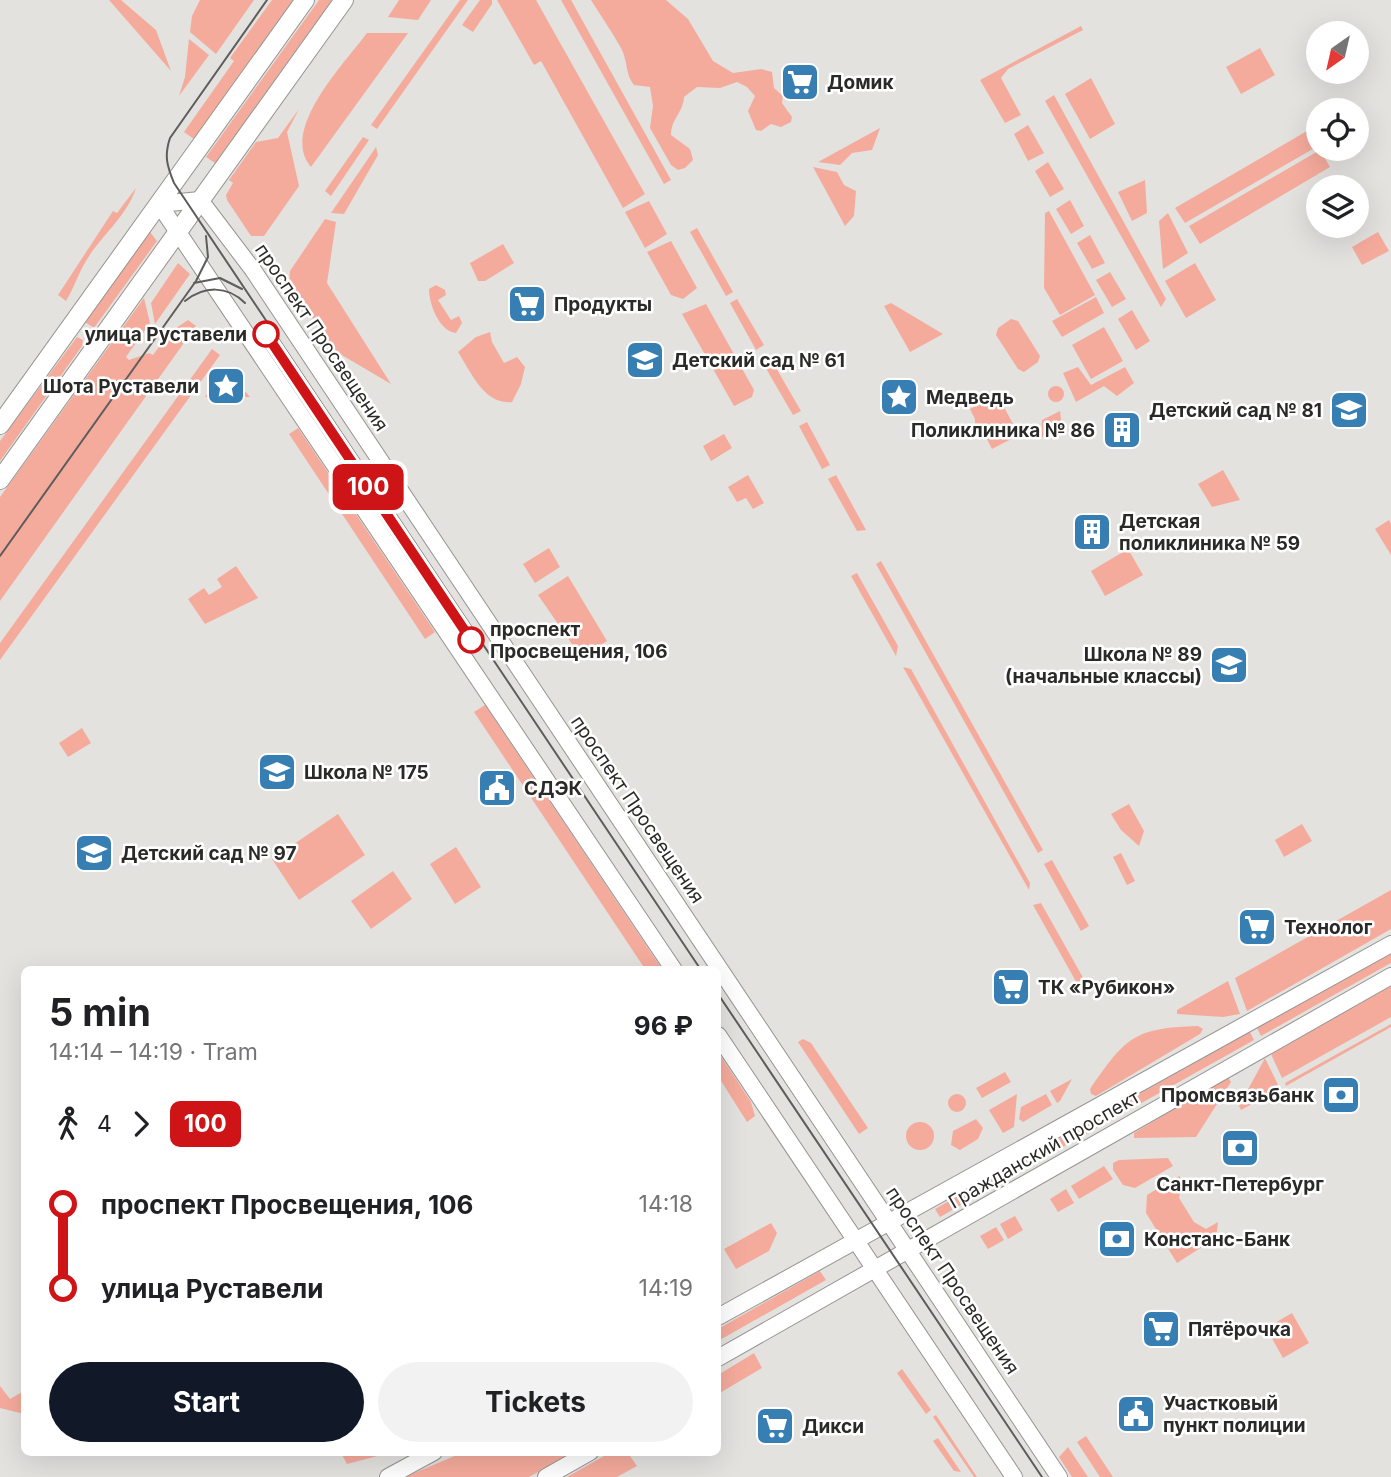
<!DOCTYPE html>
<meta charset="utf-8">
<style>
body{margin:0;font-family:Inter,sans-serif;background:#f2f2f2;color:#202124;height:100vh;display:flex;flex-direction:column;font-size:26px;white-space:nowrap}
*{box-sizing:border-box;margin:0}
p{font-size:23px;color:#757577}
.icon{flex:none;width:38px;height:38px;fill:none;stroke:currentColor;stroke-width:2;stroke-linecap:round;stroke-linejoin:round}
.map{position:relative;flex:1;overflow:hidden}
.sheet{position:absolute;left:21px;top:966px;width:700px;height:490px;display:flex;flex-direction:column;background:#fff;border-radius:10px;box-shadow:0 7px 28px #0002}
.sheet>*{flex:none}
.badge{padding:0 14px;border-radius:10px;font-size:24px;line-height:46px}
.needle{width:46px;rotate:214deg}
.controls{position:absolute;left:1306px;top:21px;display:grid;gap:14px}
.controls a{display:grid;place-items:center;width:63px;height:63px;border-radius:50%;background:#fff;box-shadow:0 7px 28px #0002;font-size:35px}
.map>.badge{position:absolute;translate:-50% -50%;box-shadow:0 0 0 4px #fff}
.legs{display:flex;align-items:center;gap:10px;height:77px;padding:0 28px;font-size:23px}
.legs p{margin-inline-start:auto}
.summary{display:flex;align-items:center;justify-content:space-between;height:119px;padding:0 28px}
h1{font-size:38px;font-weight:700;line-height:52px}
.primary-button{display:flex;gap:14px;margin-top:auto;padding:14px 28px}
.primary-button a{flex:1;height:80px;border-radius:42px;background:#111827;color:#fff;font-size:28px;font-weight:700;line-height:80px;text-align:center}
.primary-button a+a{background:#f2f2f2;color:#202124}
ul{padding:0 28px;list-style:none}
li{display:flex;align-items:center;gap:24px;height:84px;font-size:26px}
li i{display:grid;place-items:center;width:10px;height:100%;margin:0 9px;background:currentColor}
li i::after{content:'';width:18px;height:18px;margin:-9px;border:5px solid;border-radius:50%;background:#fff}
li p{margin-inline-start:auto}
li:first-child i{background:linear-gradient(#0000 50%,currentColor 0)}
li:last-child i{background:linear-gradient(currentColor 50%,#0000 0)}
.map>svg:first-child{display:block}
</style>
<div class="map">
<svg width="1391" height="1477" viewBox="0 0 1391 1477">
<rect width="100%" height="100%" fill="#e3e2df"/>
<!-- green -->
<path fill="#f5ab9c" d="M109,0H121L156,30L171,71Z
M200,0H254L216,54L190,32L192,16Z
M272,0H293L194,139L184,132L234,61L230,58Z
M319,0H332L215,163L206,157Z
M399,0H431L418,20L388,17Z
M460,0H468L377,129L371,125Z
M480,0H492V4L473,32L462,25Z
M497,0H536L645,194L623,208L541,61L534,65Z
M561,0H571L671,180L664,184Z
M591,0H666L688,19L713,61L733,73L761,69L772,72L774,88L783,96L782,103L792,117L791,122L781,127L771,124L761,131L756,130L748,111L755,96L747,87L737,82L720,88L697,87L684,97C683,113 671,119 671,135L690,149L693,160L685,168L678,170L671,165L650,128L653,106L650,87L634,85C625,74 628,61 621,48C612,32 601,16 591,0Z
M1081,26L1083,30L1008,69L1001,78L1021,115L1005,123L980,80Z
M367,33H408L311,167C279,130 345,63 367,33Z
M189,39L209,55L179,96L185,77Z
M1260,48L1275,75L1241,94L1226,67Z
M1091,78L1115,124L1090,139L1065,94Z
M1054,95L1166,299L1161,307L1045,101Z
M299,109L287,132L299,186L264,236H251L227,200L226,195L233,183L229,180L256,142L278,138Z
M1028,125L1044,153L1028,161L1014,134Z
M880,128L872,150L852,153L840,165L818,162Z
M1307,131L1318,146L1185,223L1175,208Z
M363,137L369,140L331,196L325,191Z
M376,147L378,155L344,214L331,213Z
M1320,150L1330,167L1200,244L1189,226Z
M1048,162L1064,189L1050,197L1035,171Z
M813,167L837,172L844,185L856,191L854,216L845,226Z
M1145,180L1147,213L1132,221L1118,192Z
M136,188C126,218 102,234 86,261C78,274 74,288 66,301L58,295L113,211L117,213Z
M1070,200L1084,226L1071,234L1056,209Z
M649,201L667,234L645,248L625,212Z
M1049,211L1095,295L1060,315L1044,288L1045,213Z
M1168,213L1188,253L1163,269L1159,221Z
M325,219L336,222L327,283L391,384L335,351L289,283L290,271Z
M697,228L733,292L726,296L690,232Z
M150,232L157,241L94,328L85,322Z
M1378,232L1389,251L1362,265L1352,247Z
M1090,235L1105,263L1092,269L1077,243Z
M671,241L697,288L683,299L671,295L647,252Z
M503,244L514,263L485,281H478L470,263Z
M178,263L190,274L155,324L151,303Z
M1195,263L1216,300L1186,318L1165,281Z
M1110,272L1126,299L1112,307L1096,280Z
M436,285L445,290L446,295L438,300L451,320L459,316L462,323L456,333C439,331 429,304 429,289Z
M1096,297L1104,313L1062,337L1052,321Z
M144,298L150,323L126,357L129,360L149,353L153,355L170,332L188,320L196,326L0,601V497Z
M737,299L764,345L756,350L730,303Z
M891,303L943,334L910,352L884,306Z
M706,304L754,390L752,397L734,406L682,314Z
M1132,310L1150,341L1136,350L1118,319Z
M1011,319L1018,321L1040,356L1038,362L1024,372L1018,369L996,335L998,328Z
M1104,327L1123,361L1091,379L1072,345Z
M490,332L492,342L504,363L517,357L525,367L521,384L512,402C484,405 471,372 458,352L476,337Z
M77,337L83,340L82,346L0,461V441Z
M212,349L220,355L0,660V643Z
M768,354L801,411L793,415L760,358Z
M1078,367L1091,385L1125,367L1134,383L1117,396L1104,386L1076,402L1063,373Z
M214,384L225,389L239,384L250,397H205Z
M1048 394a8 8 0 1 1 16 0a8 8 0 1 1-16 0Z
M997,394L1019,435L992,449L987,439L975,433V419L970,409Z
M1060,411L1062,427L1041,438L1042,420Z
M807,422L830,465L822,469L799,426Z
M298,428L435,632L425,639L289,434Z
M724,434L732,448L711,461L703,446Z
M1223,470L1240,500L1212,507L1198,484Z
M748,475L764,503L753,509L746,498L737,502L728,487Z
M836,475L866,530L857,531L828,479Z
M1389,520L1391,524V555L1375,529Z
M549,548L560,567L535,583L523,564Z
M1128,549L1143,575L1105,596L1091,571Z
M881,561L1043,850L1038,853L876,564Z
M236,566L258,598L205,624L188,599L204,588L209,595L222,587L217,579Z
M857,573L898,646L896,656L851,576Z
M568,576L607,641L581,657L538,595Z
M903,667L911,669L1030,883L1029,890Z
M485,705L662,969H645L474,712Z
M82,728L91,743L68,757L59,743Z
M1129,804L1144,831L1139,846L1121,830L1111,814Z
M338,814L365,855L299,900L272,859Z
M1302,824L1312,841L1284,857L1275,840Z
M456,847L481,887L455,904L430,864Z
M1121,853L1135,881L1127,885L1113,857Z
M1052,860L1089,926L1081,931L1044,864Z
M393,871L412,899L371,929L351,901Z
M1391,890V929L1247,1011L1235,978Z
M1041,903L1090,990L1083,994L1033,905Z
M1391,953V963L1261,1036L1257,1028Z
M1228,981L1240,1014L1223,1017L1177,1014V1010Z
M1391,986V1017L1282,1078L1271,1054Z
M1391,1024V1027L1286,1086L1285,1083Z
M1198,1026L1203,1029L1200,1034L1096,1096L1091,1094L1090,1089C1126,1037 1134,1028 1198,1026Z
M1250,1032L1254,1040L1079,1138L1075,1130Z
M803,1039L811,1043L868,1128L859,1134L798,1042Z
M718,1052L751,1102L755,1116L747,1122L718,1076Z
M1265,1058L1280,1089L1241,1110L1239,1106Z
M1005,1072L1011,1082L982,1098L976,1088Z
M1228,1077L1231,1082L1196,1137L1134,1138V1133Z
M1072,1079L1060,1101L1057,1103L1050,1091Z
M948 1103a9 9 0 1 1 18 0a9 9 0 1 1-18 0Z
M1017,1094L1014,1127L1003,1133L989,1110Z
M1046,1094L1052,1105L1023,1122L1019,1119L1021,1107Z
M976,1119L983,1128L978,1139L960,1150L951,1145L953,1131Z
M906 1136a14 14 0 1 1 28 0a14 14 0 1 1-28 0Z
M1066,1135L1070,1143L940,1217L935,1209Z
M1168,1158L1173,1166L1135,1188L1123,1185L1113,1170V1163L1119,1160Z
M1104,1166L1113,1179L1079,1199L1071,1186Z
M1179,1176L1183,1181L1179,1198L1194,1222L1206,1229L1218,1222L1216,1238L1177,1263L1146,1213L1147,1195Z
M1066,1189L1074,1203L1058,1212L1050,1199Z
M1015,1216L1023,1230L1008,1239L1000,1224Z
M771,1223L777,1233L769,1251L736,1269L724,1249Z
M996,1227L1004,1240L988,1249L980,1236Z
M820,1271L826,1280L718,1341V1329Z
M1292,1313L1309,1343L1283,1358L1266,1328Z
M754,1353L762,1368L718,1394V1375Z
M902,1369L931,1410L926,1414L897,1373Z
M0,1386L10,1399L24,1391V1414L0,1408Z
M936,1415L977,1477H974L933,1417Z
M1086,1436L1113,1477H1100L1077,1442Z
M938,1438L961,1472L954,1471L933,1441Z
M1068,1447L1088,1477H1072L1059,1457Z
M464,1452H572V1453L529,1477H405Z
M611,1452L628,1453L637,1466L617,1477H567Z
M341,1453H389L347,1464Z"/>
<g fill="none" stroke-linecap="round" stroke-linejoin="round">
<defs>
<path id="secondary" d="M159,204L200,200L253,270L1059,1477
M159,204L674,970
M718,1035L1014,1477
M718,1317L1391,944
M718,1358L1391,976
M388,1477L434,1452
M546,1477L590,1452"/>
<path id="primary" d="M0,425L305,0
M0,480L344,0"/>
</defs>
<!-- secondary casing -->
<use href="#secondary" stroke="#959491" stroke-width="18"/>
<!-- primary casing -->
<use href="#primary" stroke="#959491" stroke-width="20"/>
<!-- secondary -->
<use href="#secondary" stroke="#fff" stroke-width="16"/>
<!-- primary -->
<use href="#primary" stroke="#fff" stroke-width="18"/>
<!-- tram -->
<path stroke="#5d5d5b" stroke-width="2" d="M267,0L170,138C164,156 167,166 174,183L701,970
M194,283L220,278L242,289
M185,301C204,286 227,285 245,303
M0,556L196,281L208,257L206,236
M718,994L1042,1477"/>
</g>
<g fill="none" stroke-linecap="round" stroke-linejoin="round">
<defs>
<path id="line-1" d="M266,334L471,640"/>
</defs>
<!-- line-1 casing -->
<use href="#line-1" stroke="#fff" stroke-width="16"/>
<!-- line-1 -->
<use href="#line-1" stroke="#ce1417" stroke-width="10"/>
</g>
<!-- icons -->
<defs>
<symbol id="supermarket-square" viewBox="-11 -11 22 22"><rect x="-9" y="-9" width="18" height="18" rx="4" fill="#377eb3" stroke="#fff"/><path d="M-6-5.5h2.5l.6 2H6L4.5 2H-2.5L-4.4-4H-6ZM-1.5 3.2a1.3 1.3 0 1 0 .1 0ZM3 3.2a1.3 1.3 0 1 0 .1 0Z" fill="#fff"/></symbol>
<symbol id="school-square" viewBox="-11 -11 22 22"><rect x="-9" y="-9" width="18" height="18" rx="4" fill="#377eb3" stroke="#fff"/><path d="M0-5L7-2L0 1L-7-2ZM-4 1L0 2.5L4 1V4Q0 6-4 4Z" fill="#fff"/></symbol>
<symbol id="sight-square" viewBox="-11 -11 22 22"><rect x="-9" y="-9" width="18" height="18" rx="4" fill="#377eb3" stroke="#fff"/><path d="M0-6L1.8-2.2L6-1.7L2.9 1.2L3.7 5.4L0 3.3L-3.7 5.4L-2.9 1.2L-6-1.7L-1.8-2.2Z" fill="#fff"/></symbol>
<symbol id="building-square" viewBox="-11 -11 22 22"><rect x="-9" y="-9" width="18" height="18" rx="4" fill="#377eb3" stroke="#fff"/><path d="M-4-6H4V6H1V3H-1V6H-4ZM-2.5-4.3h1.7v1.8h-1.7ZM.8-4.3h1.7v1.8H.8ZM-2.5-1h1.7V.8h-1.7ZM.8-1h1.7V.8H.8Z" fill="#fff"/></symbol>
<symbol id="civic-square" viewBox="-11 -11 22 22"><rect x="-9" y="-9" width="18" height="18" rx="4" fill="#377eb3" stroke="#fff"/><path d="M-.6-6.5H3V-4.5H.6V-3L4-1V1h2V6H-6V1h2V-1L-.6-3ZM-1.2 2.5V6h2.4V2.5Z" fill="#fff"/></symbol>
<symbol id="bank-square" viewBox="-11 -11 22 22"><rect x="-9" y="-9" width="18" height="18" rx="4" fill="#377eb3" stroke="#fff"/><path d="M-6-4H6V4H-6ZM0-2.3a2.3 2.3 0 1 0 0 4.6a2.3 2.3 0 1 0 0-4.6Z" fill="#fff"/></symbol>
</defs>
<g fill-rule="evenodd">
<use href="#supermarket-square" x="778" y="60" width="44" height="44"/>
<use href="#supermarket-square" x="505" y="282" width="44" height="44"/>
<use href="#school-square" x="623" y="338" width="44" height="44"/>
<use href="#sight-square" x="204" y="364" width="44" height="44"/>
<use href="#sight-square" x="877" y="375" width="44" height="44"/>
<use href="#school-square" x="1327" y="388" width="44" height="44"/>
<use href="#building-square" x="1100" y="408" width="44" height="44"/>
<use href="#building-square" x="1070" y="510" width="44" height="44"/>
<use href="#school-square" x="1207" y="643" width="44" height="44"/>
<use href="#school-square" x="255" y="750" width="44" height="44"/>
<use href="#civic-square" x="475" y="766" width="44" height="44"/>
<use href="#school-square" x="72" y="831" width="44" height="44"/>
<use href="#supermarket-square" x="1235" y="905" width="44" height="44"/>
<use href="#supermarket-square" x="989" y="965" width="44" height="44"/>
<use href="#bank-square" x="1319" y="1073" width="44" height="44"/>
<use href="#bank-square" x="1218" y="1126" width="44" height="44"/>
<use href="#bank-square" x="1095" y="1217" width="44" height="44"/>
<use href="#supermarket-square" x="1139" y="1307" width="44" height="44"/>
<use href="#civic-square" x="1114" y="1392" width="44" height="44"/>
<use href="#supermarket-square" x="753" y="1404" width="44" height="44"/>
</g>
<!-- markers -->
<g fill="#fff" stroke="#ce1417" stroke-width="3.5">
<circle cx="266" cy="334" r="12"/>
<circle cx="471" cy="640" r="12"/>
</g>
<g text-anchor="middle" stroke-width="5" stroke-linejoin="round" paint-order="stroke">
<!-- poi labels -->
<g font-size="19" font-weight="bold" fill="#2a2a29" stroke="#fff" text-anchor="start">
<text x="827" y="89">Домик</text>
<text x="554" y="311">Продукты</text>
<text x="672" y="367">Детский сад № 61</text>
<text x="199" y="393" text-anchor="end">Шота Руставели</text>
<text x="926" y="404">Медведь</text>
<text x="1322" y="417" text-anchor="end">Детский сад № 81</text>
<text x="1095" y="437" text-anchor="end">Поликлиника № 86</text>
<text x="1119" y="528">Детская<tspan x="1119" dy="22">поликлиника № 59</tspan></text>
<text x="1202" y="661" text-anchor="end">Школа № 89<tspan x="1202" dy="22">(начальные классы)</tspan></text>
<text x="304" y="779">Школа № 175</text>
<text x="524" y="795">СДЭК</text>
<text x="121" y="860">Детский сад № 97</text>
<text x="1284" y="934">Технолог</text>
<text x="1038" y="994">ТК «Рубикон»</text>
<text x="1314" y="1102" text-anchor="end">Промсвязьбанк</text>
<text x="1240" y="1191" text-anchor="middle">Санкт-Петербург</text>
<text x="1144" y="1246">Констанс-Банк</text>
<text x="1188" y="1336">Пятёрочка</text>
<text x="1163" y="1410">Участковый<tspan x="1163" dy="22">пункт полиции</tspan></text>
<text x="802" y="1433">Дикси</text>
</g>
<!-- stop labels -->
<g font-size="19" font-weight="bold" fill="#2a2a29" stroke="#fff" text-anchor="end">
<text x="247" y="341">улица Руставели</text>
<text x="490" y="636" text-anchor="start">проспект<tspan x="490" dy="22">Просвещения, 106</tspan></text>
</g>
<!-- street labels -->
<g font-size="19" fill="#2a2a29" stroke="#fff">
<text transform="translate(322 337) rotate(56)" y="7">проспект Просвещения</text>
<text transform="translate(638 809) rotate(56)" y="7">проспект Просвещения</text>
<text transform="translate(1044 1149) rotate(-30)" y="7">Гражданский проспект</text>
<text transform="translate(953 1280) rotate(56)" y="7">проспект Просвещения</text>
</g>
</g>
</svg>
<div class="controls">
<a><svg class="needle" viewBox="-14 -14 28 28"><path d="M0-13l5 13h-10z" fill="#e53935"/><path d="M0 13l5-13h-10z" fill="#757577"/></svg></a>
<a><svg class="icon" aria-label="locate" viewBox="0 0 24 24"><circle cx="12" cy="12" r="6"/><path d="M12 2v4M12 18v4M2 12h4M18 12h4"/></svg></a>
<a><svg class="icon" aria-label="layers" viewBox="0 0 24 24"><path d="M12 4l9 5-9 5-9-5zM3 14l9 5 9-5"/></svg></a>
</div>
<b class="badge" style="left:368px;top:487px;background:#ce1417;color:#fff">100</b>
<section class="sheet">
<div class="summary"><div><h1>5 min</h1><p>14:14 – 14:19 · Tram</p></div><b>96 ₽</b></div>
<div class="legs"><svg class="icon" aria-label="walk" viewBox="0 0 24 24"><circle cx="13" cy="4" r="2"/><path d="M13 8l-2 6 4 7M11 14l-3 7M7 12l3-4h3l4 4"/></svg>4<svg class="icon" aria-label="forward" viewBox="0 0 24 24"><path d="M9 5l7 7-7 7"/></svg><b class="badge" style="background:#ce1417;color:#fff">100</b></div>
<ul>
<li><i style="color:#ce1417"></i><b>проспект Просвещения, 106</b><p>14:18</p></li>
<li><i style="color:#ce1417"></i><b>улица Руставели</b><p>14:19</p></li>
</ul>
<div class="primary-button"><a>Start</a><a>Tickets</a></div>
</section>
</div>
